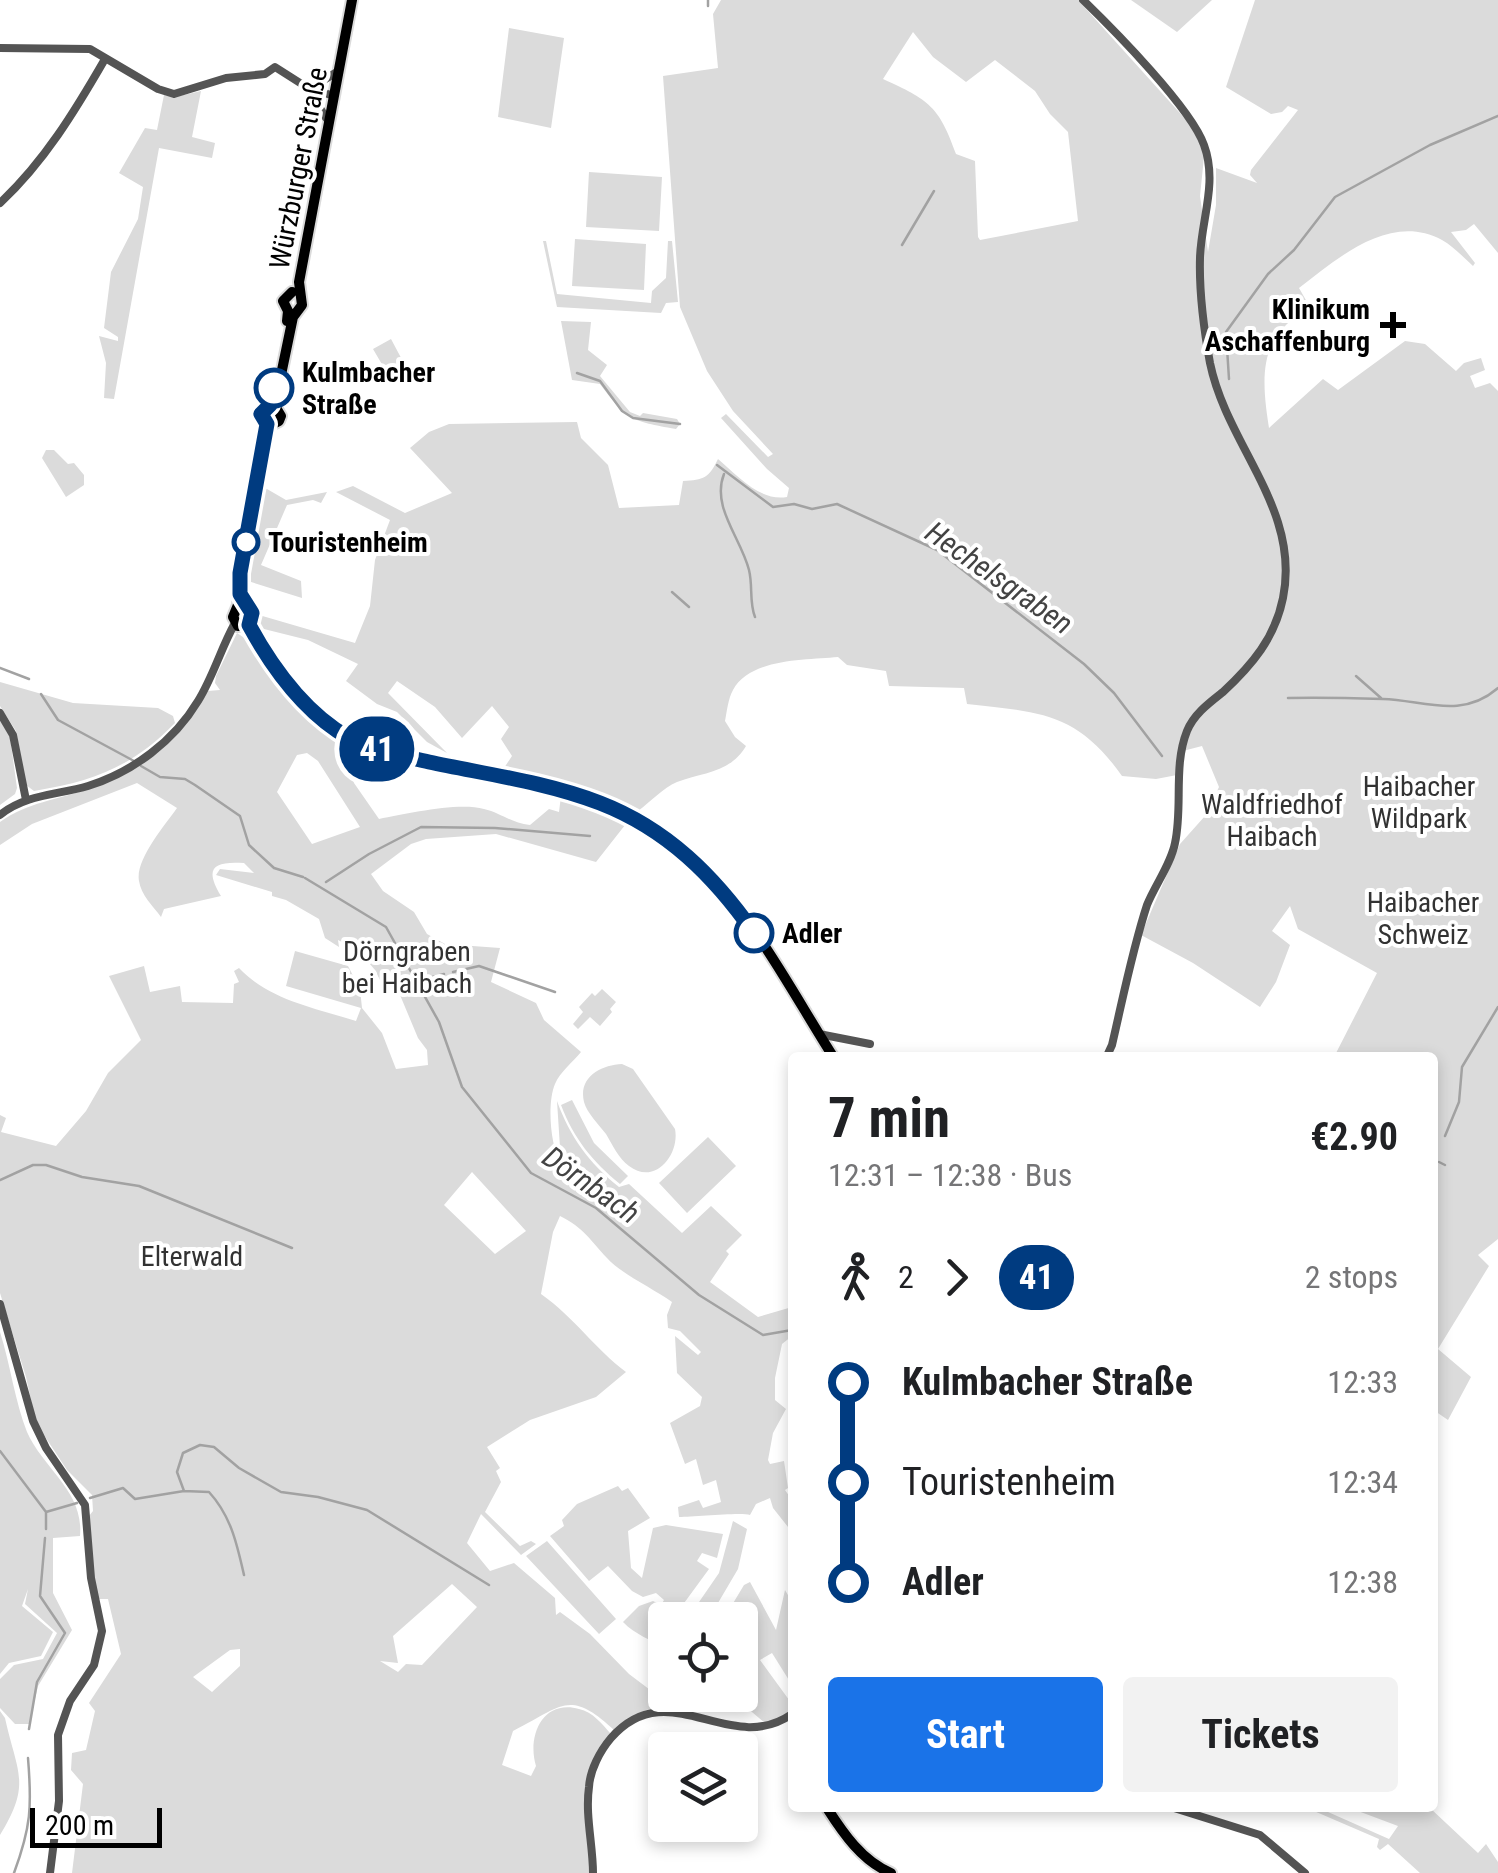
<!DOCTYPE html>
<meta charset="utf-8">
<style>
body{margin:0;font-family:"Roboto Condensed",sans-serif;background:#f2f2f2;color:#202124;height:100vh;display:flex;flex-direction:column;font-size:38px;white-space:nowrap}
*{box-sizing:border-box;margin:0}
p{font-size:32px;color:#757577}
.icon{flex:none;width:55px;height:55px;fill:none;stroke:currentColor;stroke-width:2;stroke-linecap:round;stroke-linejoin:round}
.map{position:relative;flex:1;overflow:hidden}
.drawer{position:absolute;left:788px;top:1052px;width:650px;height:760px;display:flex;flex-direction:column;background:#fff;border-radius:10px;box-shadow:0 5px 15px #0003}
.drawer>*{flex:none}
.badge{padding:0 20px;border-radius:32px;font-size:35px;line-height:65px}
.buttons{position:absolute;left:648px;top:1602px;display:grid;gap:20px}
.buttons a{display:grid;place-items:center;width:110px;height:110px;border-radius:10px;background:#fff;box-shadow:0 5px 15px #0003;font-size:50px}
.scale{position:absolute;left:30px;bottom:25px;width:132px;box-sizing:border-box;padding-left:10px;border:5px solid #000;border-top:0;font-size:28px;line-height:35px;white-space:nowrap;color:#000;-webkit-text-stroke:8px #fff;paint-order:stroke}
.map>.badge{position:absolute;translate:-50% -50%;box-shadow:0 0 0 5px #fff}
.legs{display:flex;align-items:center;gap:15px;height:110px;padding:0 40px;font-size:32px}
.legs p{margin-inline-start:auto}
.overview{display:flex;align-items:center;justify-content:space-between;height:170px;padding:0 40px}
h1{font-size:55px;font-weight:700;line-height:75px}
.button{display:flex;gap:20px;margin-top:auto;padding:20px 40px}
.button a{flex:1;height:115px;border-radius:10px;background:#1a73e8;color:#fff;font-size:40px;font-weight:700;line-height:115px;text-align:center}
.button a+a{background:#f2f2f2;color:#202124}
ul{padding:0 40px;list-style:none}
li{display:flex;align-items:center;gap:35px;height:100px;font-size:38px}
li i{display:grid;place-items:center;width:15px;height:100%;margin:0 12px;background:currentColor}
li i::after{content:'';width:25px;height:25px;margin:-12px;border:8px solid;border-radius:50%;background:#fff}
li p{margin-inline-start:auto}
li:first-child i{background:linear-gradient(#0000 50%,currentColor 0)}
li:last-child i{background:linear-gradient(currentColor 50%,#0000 0)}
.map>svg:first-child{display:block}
</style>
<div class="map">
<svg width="1498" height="1873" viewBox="0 0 1498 1873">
<rect width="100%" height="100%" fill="#fff"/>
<!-- green -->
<path fill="#dbdbdb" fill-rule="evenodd" d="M721,0H1078L1188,122L1202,146L1204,157L1200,196L1208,252L1216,205V168L1257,183L1250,175L1251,170L1298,110L1288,106L1282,112L1271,114L1226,87L1255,0H1498V253L1474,224L1466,230L1451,232L1475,263L1473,266C1463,257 1453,246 1442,240C1390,212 1338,258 1299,288L1307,302C1298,316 1283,325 1275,339C1259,364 1265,401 1269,428L1323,379L1338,390L1405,341L1425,344L1456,371L1464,363L1481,358L1485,370L1470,376L1475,388L1490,383L1498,391V1239L1478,1255L1489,1266L1438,1349L1471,1377L1448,1420L1432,1409V1058L1334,1057L1377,973L1298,929L1290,906L1272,931L1290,945L1276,982L1260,1007L1193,963L1141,935L1180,844L1205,816L1219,787L1202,746L1179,752L1177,775L1156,779L1122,776C1077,712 1039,712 967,704L964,688L889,686L886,671L847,665L838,657C807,660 750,658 733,690C728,699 727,711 725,721L735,737L746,746C730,773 704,772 677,782C663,788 650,802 638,811L504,768L512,756L501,739L509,727L492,706L462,738L435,707L397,681L388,693L447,753L427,742L397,712L377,704L346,681L358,664L308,640L260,628L259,615L355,643L370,606L375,560L390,520L336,492L353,486L405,513L452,493L410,448L429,432L449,424L577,422L581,438L608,465L619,508L679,505L683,481C704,480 709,478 718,459C737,475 760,502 787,497L789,488L767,469L721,418L726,414L768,457L773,454L733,411L707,371L680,307L663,76L718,68L713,14ZM913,32L933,57L966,82L995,60L1035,91L1050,114L1068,132L1078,221L980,240L978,237L975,161L956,154C939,106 929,100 883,79Z
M1131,0H1212L1177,32Z
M509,28L564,38L551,128L498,117Z
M201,91L192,137L215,143L212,158L159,148L114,399L104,398L106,363L99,336L118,341V337L104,328L111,272L138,219L143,187L119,173L145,128L157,130L164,95L175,97Z
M589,172L662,177L659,231L586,227Z
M575,239L646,244L644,290L572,286Z
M543,241H546L557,294L651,303L652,291L666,278L668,241H672L678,302L666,303L661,313L557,307Z
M561,321L591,322L588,350L607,365L600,376L630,412L640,416L643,413L677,419L680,424L676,429C631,421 627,420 600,384L572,380Z
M391,339L407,369L390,378L373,349Z
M46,450H54L68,464L74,463L84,475V485L66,497L42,458Z
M267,489L286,500L327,492L321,503L313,500L287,505L261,565L301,581L302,598L248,581L263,490Z
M237,633L255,645L301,706L343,744L354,783L379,819C407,814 457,802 484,809C501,813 511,823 530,825L549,809L559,812L561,796L629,820L596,862L496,834L426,839L411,844L371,874L383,891L414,912L427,934L445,944L500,948L491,982L536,1003L544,1020L581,1052C573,1062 560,1072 555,1084C547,1102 550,1147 561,1163L557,1101C570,1137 589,1163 619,1187L629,1184L682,1233L711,1206L742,1235L726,1251L729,1254L710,1282L758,1317L792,1307V1336L782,1344L775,1378V1400L786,1409L773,1433L768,1460L770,1464L784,1461L788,1488L785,1490L792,1500V1532L773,1508L770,1498L756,1504L750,1515C741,1512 694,1517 679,1517L678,1507L699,1500L703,1508L721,1502L716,1480L703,1485L696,1459L685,1464L670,1423L700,1406L702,1397L677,1373L675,1336L698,1355L701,1352L680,1331L668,1328L667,1315L672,1302C654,1289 620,1273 607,1258C590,1240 584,1228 560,1216L553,1232L541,1294C574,1317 595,1349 626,1372L596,1397L530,1420L487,1447L500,1468L496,1471L501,1482L485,1512L520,1546L531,1541L536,1544L521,1555L481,1514L467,1543L490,1571L514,1563L555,1598L556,1615L560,1612L590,1634L629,1674L674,1708L645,1710L615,1731C569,1688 563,1706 513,1731L502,1765L531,1776L536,1766C527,1737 542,1699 579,1709C593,1712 602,1724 611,1734L590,1769L591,1873H72L83,1784L71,1770L72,1753L86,1750L95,1711L89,1703L121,1654L108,1599H96L89,1516L93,1511L92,1495L67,1470L36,1423L26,1377L0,1293V1115L6,1118L1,1132L56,1146L86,1111L108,1073L141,1040L109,976L144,966L150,992L180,986L182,1002L233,1003L234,984L239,982L234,971L239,968C269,1000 315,1008 356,1021L361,1008L286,986L295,951L348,966L360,989L362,1008L382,1033L396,1069L428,1065L427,1050L418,1038L400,995L382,984L375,970L358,950L338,940L339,947L325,938L319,919L286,900L272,896V892L216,875L220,869L254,873L244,863C213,861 204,868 221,896L164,909L161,917C153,906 141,895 139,881C135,860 165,825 177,808L137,783L32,824L0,845V822C28,802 57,800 88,789C141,770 179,739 208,691L220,690L215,683L216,676ZM307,753L318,761L360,827L312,844L277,792L297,755ZM472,1172L526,1231L495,1254L444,1205ZM452,1584L477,1607L422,1665L406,1664L398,1672L380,1661L398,1663L393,1636ZM240,1649V1666L212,1692L193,1677L230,1650Z
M0,682L73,703L158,708L173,716L175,723C132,767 94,781 34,791L26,785L16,731L0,706Z
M0,720L10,737L17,788L15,794L0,805Z
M602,989L616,1002L610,1009L612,1012L600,1026L590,1017L578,1029L573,1024L583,1012L579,1007L592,993L595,996Z
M622,1064L633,1069L675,1129C680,1154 655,1186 629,1166C619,1159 612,1144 606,1134C599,1125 587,1113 584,1102C578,1077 601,1065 622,1064Z
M572,1100L594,1143L628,1176L620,1184C592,1161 574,1139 561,1105Z
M708,1137L736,1166L687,1213L659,1183Z
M0,1332C10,1363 15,1402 27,1432C44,1470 84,1491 80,1536L53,1538V1593L72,1630L38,1686L29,1724H15L0,1708V1679L14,1665L43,1659L57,1633L25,1604L28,1589L22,1606L53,1632L41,1656L9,1663L0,1674Z
M618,1486L622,1491L628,1488L650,1518L628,1531L631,1568L642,1578L653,1528L666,1525L723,1534L717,1558L702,1553L697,1561L709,1569L679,1610L688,1618L719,1573L733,1521L747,1529L738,1569L708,1620H665V1649C651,1639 635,1635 623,1622L639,1606L653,1601L661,1605L664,1600L656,1593L643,1597L632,1591L608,1566L589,1581L550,1536L564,1526L562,1520L577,1504Z
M547,1541L616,1619L599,1634L526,1556Z
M750,1582L776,1630L785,1590L792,1602V1685L772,1653L760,1660L792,1704V1710L777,1720L765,1723L732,1695H740V1620H723L744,1585Z
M0,1711L5,1718C17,1773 32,1783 0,1835Z
M1307,1808H1319L1389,1839L1398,1826L1350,1808H1430L1478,1853L1486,1844L1498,1862V1873H1420L1388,1844L1380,1850L1377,1847L1379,1839Z"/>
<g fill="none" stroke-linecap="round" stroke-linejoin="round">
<!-- stream -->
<path stroke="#a2a2a2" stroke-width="2.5" d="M708,6V0
M902,245L934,191
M577,373L600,381L622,411L633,418L680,424
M1229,379L1226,332L1268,274L1294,250L1335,197L1430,145L1498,116
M717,465L773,507L794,504L812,509L837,504L937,550L1084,664L1114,693L1162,756
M724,474C711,507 741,538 749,570C753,586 749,602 755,617
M672,592L689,607
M0,668L29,679
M1356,676L1381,698
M41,694L58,720L134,761
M1288,698C1320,697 1352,698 1383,699C1423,700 1461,720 1498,688
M141,766L160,777L185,779L195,785L240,816L249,845L274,868L303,877
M305,878L386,927L439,1022L462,1087L531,1173L596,1208L699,1295L763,1335L792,1330
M326,882L369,854L421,827L495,828L590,836
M453,972L479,966L555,992
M417,981L444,974
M1445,1136L1459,1102L1462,1067L1498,1007
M1439,1162L1445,1165
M0,1180L33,1165H46L82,1177L139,1186L292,1248
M0,1451L46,1512V1529
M184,1491L209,1492C231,1516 237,1544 244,1575
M90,1498L123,1488L135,1499L184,1491L177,1472L183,1453L200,1445L214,1447L239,1468L281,1492L318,1497L367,1510L489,1585
M46,1512L77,1503
M29,1729L37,1682L65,1633L40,1596L45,1538
M14,1873C31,1827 32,1807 28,1758"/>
<defs>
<path id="major" d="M287,321L288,311L283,301L292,292
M267,424L262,419V411L268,406H275
M271,425L279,421L281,416L275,406L276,399L293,317L302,305L299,282L352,0
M241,596L252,616L249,625
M249,625C279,680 321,732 382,751C499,779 633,788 718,885C764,936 797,1000 834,1058
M249,625L238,626L233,617L238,605L240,573L267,424
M827,1808C843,1833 862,1861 891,1873"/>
</defs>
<!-- major casing -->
<use href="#major" stroke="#dbdbdb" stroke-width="14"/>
<!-- minor -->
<path stroke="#545454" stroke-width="8" d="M1083,0C1114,30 1191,108 1204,145C1218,183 1201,220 1200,258C1199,292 1204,330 1210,363C1227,446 1301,509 1283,598C1275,638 1252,665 1223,692C1209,703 1194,714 1187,731C1173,766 1183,807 1175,843C1171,864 1155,885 1147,905C1132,951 1123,998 1112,1045L1106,1058
M0,48L90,49L158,89L174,94L226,78L265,74L275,67L308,88L331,95
M312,87L337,72
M308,88L326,118
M0,203C44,162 75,111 105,59
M0,713L13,735L26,800
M0,815C26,794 58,795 88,786C133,772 174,741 198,701C213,677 221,648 235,623
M819,1034L870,1044
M0,1304L33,1421L46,1448L85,1505L91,1578L102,1631L94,1665L70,1701L58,1735L59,1801L50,1873
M1174,1808L1260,1835L1305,1873
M593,1873C593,1845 585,1815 589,1787C590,1770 600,1751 611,1738C669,1672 729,1758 792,1714"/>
<!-- major -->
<use href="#major" stroke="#000" stroke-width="10"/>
</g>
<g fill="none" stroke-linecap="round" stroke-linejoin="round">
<defs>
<path id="line-1" d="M274,388L270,405L261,414L267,424L240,573V594L252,613L249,625C273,669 305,713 349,738C373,752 403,756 429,762C485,774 546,782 600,803C667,829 714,876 754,933"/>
</defs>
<!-- line-1 casing -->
<use href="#line-1" stroke="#fff" stroke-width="22"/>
<!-- line-1 -->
<use href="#line-1" stroke="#003b80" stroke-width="15"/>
</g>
<!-- markers -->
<path fill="#000" stroke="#fff" stroke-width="4" d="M1388 310h10v10h10v10h-10v10h-10v-10h-10v-10h10z"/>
<g fill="#fff" stroke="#003b80" stroke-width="5">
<circle cx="274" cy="388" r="18"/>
<circle cx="246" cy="542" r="12"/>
<circle cx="754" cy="933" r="18"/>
</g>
<g text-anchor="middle" stroke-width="8" stroke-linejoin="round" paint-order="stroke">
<!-- street labels -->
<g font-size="28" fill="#000" stroke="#fff">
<text transform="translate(298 168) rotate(-79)" y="10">Würzburger Straße</text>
</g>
<!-- poi labels -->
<g font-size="28" font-weight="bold" fill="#000" stroke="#fff" text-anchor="end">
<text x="1370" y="319">Klinikum<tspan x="1370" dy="32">Aschaffenburg</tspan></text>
</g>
<!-- stop labels -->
<g font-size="28" font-weight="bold" fill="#000" stroke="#fff" text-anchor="start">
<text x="302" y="382">Kulmbacher<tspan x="302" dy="32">Straße</tspan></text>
<text x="268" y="552">Touristenheim</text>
<text x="782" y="943">Adler</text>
</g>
<!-- park labels -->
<g font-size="28" fill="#323232" stroke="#fff">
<text x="1419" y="796">Haibacher<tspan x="1419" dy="32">Wildpark</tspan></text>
<text x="1272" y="814">Waldfriedhof<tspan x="1272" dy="32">Haibach</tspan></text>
<text x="1423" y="912">Haibacher<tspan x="1423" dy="32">Schweiz</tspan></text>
<text x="407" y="961">Dörngraben<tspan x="407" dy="32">bei Haibach</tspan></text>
<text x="192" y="1266">Elterwald</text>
</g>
<!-- water labels -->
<g font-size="30" font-style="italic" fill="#434343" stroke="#fff">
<text transform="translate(999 578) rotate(35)" y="10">Hechelsgraben</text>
<text transform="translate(591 1185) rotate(35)" y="10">Dörnbach</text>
</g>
</g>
</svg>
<div class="buttons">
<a><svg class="icon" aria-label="locate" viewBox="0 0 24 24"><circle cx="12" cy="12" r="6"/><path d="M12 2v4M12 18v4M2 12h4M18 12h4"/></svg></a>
<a><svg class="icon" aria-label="layers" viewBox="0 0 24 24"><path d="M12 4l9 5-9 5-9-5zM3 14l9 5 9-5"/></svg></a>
</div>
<div class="scale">200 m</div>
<b class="badge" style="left:377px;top:749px;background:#003b80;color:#fff">41</b>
<section class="drawer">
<div class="overview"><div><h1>7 min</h1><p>12:31 – 12:38 · Bus</p></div><b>€2.90</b></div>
<div class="legs"><svg class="icon" aria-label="walk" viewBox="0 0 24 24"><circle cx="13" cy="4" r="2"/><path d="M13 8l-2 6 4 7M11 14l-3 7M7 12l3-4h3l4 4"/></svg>2<svg class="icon" aria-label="forward" viewBox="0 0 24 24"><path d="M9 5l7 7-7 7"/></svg><b class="badge" style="background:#003b80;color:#fff">41</b><p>2 stops</p></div>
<ul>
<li><i style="color:#003b80"></i><b>Kulmbacher Straße</b><p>12:33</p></li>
<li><i style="color:#003b80"></i><span>Touristenheim</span><p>12:34</p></li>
<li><i style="color:#003b80"></i><b>Adler</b><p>12:38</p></li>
</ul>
<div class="button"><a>Start</a><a>Tickets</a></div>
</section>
</div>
